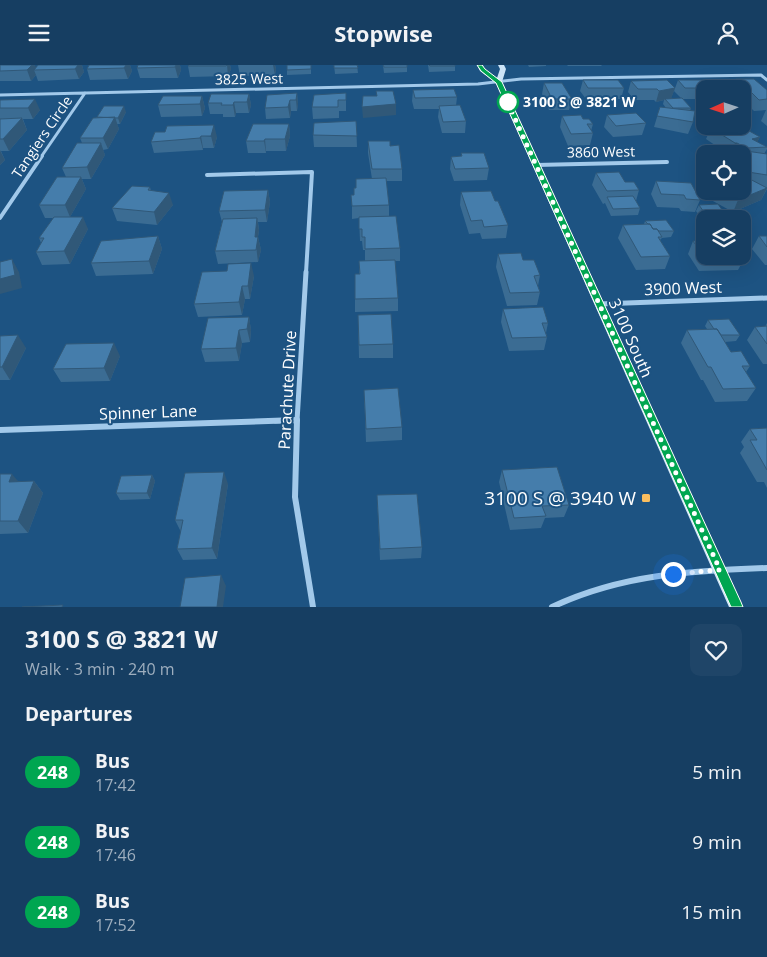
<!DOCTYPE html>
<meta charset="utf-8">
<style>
body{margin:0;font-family:"Open Sans",sans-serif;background:#1f4568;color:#f1f3f6;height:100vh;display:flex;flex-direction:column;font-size:19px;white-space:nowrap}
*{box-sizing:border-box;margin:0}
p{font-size:16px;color:#9eaebe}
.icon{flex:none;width:28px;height:28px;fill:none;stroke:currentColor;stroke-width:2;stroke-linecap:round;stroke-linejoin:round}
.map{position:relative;height:542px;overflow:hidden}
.drawer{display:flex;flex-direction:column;background:#163e62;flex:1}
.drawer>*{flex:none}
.badge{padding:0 10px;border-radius:16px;font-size:18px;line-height:32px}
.needle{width:32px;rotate:267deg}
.tools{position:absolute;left:696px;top:15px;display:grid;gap:10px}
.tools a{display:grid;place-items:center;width:55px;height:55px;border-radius:10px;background:#163e62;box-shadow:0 5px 20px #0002,0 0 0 1px #355777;font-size:25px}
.you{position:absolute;width:25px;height:25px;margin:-12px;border:4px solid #fff;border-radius:50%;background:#1a73e8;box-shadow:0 0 0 8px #1a73e833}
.map>.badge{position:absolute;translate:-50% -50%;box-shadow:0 0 0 2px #fff}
h2{padding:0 25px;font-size:19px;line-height:45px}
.round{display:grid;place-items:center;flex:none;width:52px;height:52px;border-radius:10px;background:#1f4568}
.summary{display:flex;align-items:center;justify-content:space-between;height:85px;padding:0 25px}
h1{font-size:24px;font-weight:700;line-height:38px}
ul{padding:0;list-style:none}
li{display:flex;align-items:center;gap:15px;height:70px;padding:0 25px}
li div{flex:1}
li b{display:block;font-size:19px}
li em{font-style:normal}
li .badge{min-width:55px;font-weight:700;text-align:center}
header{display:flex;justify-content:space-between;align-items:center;height:65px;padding:0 25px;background:#163e62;font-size:22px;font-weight:700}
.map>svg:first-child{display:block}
</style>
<header><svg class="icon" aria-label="menu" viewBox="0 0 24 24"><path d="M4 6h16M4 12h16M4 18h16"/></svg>Stopwise<svg class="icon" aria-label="person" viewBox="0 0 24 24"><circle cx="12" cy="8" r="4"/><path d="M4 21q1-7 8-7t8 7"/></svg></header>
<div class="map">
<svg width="767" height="542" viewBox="0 0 767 542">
<rect width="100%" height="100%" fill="#1d5382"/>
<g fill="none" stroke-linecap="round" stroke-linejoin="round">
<!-- street-far3 -->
<path stroke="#a2c9ea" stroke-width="3" d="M0,30L478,19L521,14L761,10L767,15
M41,92L85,28"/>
<!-- street-far2 -->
<path stroke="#a2c9ea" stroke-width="4" d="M536,100L667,97
M207,110L312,107L306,208
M0,153L42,91"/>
<!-- street-far1 -->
<path stroke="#a2c9ea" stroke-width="5" d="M599,239L767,233
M275,356L297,355
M297,356L306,207"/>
<!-- street -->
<path stroke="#a2c9ea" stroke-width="6" d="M297,355L295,432L313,542
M0,365L297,355
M552,542C622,509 691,506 767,503"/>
<!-- secondary -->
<path fill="#cde4f7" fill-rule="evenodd" d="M477,0H483L484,4L497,13L500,4L498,0H504L506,4L502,17L743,542H729L496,18L480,6Z"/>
</g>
<!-- wall -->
<path fill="#3b6c93" d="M0,0L36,3L82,0L84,7L79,14L38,16L36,10L31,16H0Z
M130,0L132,6L128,14L90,15L87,4Z
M180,0L181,5L178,13H140L137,3Z
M189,0H230L231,4L228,11L190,12L188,1Z
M238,0H275L276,4L275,10L240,11Z
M311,0V9L287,10V5Z
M334,0H357L358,8L335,9Z
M383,0H407V7L384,8Z
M428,0H455V6L429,7Z
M528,0H546V1L529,2Z
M567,0H602L601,1H568Z
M736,14L767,25V61L761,56L766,45L754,46L744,36L742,37V24H732Z
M583,15L624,23L621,34H586L580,26Z
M678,15H713L699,36L697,34H683L691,43L690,46L693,57L688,69L654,62L660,42L666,43L663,39L664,35L656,37L654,35H634L628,27L631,16L675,23L671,33H681L674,26Z
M544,18L572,34L569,45H549L542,29Z
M413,25L457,32L456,41L466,56L465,68H442L438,52L439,44H414L412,36Z
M297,28L298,39L297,46H291L290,53L266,54L265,43Z
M346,28V46H339V53L313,54L312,42Z
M249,29L251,40L249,48H236L235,52H223V49H210L208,38Z
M202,31L205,43L202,51L161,52L158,40Z
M0,35L40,45L33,54H23L27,65L9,86H1L5,95L0,100Z
M126,47L120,59H117L119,64L108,84L103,85L105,90L91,114H82L86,124L70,152L88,164L70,199L42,200L36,187L41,178L39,173L54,153H45L39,140L66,112L62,103L82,78L80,73L97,52Z
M607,50L646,58L642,70L613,72L604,62Z
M562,51L583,54L593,59L591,66L593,68L590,80L568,81L560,62Z
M356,56L357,82H314L313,70Z
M289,59L290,71L286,86H266V88H248L246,76Z
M711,63L737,65L760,72L757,77L767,82V84L764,89H767V124L761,135L733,147L711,135L715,126H742V89H728L706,74Z
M155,67L217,72L214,83H203V85L154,88L151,77Z
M368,76L390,81L402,104V116H386L389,140V151L400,183V196H395L398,233V246L355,247V234L359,209V196H365V185H363L362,176H360L359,153L352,154V141L356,123L372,114L368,88Z
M461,88L489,103L487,115L454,116L450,104L451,92L461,91Z
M596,108L625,117L639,125L636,136L640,143L638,150L611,151L605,138L603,139L592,120Z
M656,116L700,135L695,147L681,146L679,143L657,142L651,129Z
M150,122L151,126L173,140L157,160L117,156L112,143Z
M268,125L270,137L267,157H258L259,165L258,172L261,185L258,197L218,199L215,186L222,157L219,146Z
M461,127L495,136L508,160L506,173L482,174L480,168L469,169L460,140Z
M699,140L725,149L723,154H705V156H703L696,146Z
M645,156L674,166L671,172L662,173L660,175L670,191L665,204L636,205L618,173L623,160L644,159Z
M158,171L162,184L153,209L96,211L91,198Z
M759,171H767V200H765L752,184Z
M693,176L745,192L738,205L699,206L688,189Z
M498,189L523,195L540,210L538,221L540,227L537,240L507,241L496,202Z
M254,211L250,234H245L242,250L198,252L194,239Z
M503,244L548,258L546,268L547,272L544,285L509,286L501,257Z
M358,250L393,279V293H359Z
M249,252L251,265L250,277L242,278L239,296L205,297L201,284Z
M708,255L740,270L736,276L725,277L731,287L750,301L746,307L756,323L747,336L715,337L703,315H701L681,278L687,265L707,264L705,261Z
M767,258V299H763L747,275L755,262H765Z
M0,271L26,283L10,315H0Z
M120,291L110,316L61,317L53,304Z
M364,325L402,362V375L366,377Z
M767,363V423L764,417H757L740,388L744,382L741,377L750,364Z
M502,405L569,440L564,452L545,453L541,463L510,465L499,417Z
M0,409L18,416H34L43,428L28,468L0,469Z
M152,410L155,416L150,434L120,435L116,428Z
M228,419L217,494L183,495L177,484L181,467L175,455Z
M377,430L422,482L421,493L380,495Z"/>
<!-- shaded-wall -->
<path fill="#305878" d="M32,0H35L37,5H34L36,10L31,16L27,5Z
M78,0H82L84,7L79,14L75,4Z
M126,0H130L132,6L128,14L124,3Z
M176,0H180L181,5L178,13L175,2Z
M227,0H230L231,4L228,11Z
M273,0H275L276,4L275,10Z
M675,23L671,34H665L664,35L656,37L659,26Z
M705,24V35L699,36L703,25Z
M297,28L298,39L297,46L296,35Z
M249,29L251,40L249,48L247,37Z
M202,31L205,43L202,51L200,39Z
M35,34L40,45L33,54L28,43Z
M290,35L291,46L290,53L288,42Z
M234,37L236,48L235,52L233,40Z
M396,39V50L363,53L362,42Z
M124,41L126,47L120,59L118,53Z
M115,52L119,64L108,84L103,73Z
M22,53L27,65L9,86L3,74Z
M289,59L290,71L286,86L285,74Z
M214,60L217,72L214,83L211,71Z
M201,71L203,83V85L200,73Z
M760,72L754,83L752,74Z
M265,74L266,86V88L264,76Z
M101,78L105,90L91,114L87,102Z
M735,78H737L732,89H730Z
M0,85L5,95L0,100Z
M81,112L86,124L70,152L65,140Z
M767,123L761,135L733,147L738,135Z
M268,125L270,137L267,157L265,145Z
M169,128L173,140L157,160L154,147Z
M83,152L88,164L70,199L64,186Z
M257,153L259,165L258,172L261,185L258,197L255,172Z
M158,171L162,184L153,209L149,196Z
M12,194L19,207L22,223L0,229V214Z
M251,198L254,211L250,234L248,221Z
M242,221L245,234L242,250L239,237Z
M249,252L251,265L250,277L247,264Z
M239,265L242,278L239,296L236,283Z
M18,270L26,283L10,315L2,302Z
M114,278L120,291L110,316L104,303Z
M224,407L228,419L217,494L212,483Z
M12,409L22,421L9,417Z
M152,410L155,416L150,434L147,428Z
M34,416L43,428L28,468L18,456Z
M221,510L226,521L223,542H217Z"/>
<!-- building -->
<path fill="#457dab" stroke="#305878" d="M0,0H32L27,5L0,6Z
M38,0H78L75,4L34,5Z
M89,0H126L124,3L87,4Z
M138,0H176L175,2L137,3Z
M189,0H227L226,1H188Z
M287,0H311V4L287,5Z
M334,0H357L358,3H334Z
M383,0H407V2H384Z
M429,0H455V1H430Z
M736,14H754L767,25V34L759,35L749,25L743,26L742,24H741L738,21H743Z
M583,15H618L624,23H588Z
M667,15L675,23L659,26L657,24H638L631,16Z
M678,15H713L721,22L705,24L703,25L701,23H685Z
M544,18H562L572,34H552Z
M454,24L457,32L415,33L413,25Z
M376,26H393L396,39L362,42L363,31H377Z
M297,28L296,35H290L288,42L265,43L267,30Z
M346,28V35H338V42H312L314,30Z
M211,29H249L247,37H234L233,40H221L222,38H208Z
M163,31H202L200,39L158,40Z
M682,33L691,43H673L665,34Z
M35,34L28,43H0V35Z
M460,40L466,56L443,57L439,41Z
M104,41H124L118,53L97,52Z
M660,42L695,46L693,57L657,51Z
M636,48L646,58L616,61L607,50Z
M581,50L583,54H589L593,59H587L593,68L571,69L562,51Z
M115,52L103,73H80L93,53Z
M22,53L3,74H0V54Z
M356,56L357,71L313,70L314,58Z
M253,59H289L285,74H265L264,76H246Z
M214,60L211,71H201L200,73L151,77L155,67H165L167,61Z
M718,61H729L737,65L744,63L760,72L752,74L767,82L746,83L737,78H735L711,63Z
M368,76H390V81L399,80L402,104H372Z
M77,78H101L87,102L62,103Z
M746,86L767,89V110L748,107L744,90L746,91Z
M461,88H484L489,103L455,104L451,92L462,91Z
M619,107L625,117H634L639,125L607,126L596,108Z
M57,112H81L65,140H39Z
M746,112L767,123L738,135L723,126H742V113Z
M386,113L389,140L352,141L351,130H354V123H356V114Z
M656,116L691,118L700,135L686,134L684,130L661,129Z
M132,121L150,122L148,125L169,128L154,147L112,143Z
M268,125L265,145L219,146L224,126Z
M491,126L495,136H498L508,160L484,162L482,155L471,156L461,127Z
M633,131L640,143L613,144L607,132Z
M718,139L725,149L706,150L699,140Z
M396,151L400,183L365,184V172H362V164H359V152Z
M54,152H83L64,186L36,187L44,173H39Z
M257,153L255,172H258L256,185L215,186L223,154Z
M666,155L674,166H659L657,164H653L650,159H648L645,156Z
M650,159L653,164H657L662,172H658L670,191L641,192L623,160Z
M158,171L149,196L91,198L101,176Z
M759,171H767V182Z
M693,176H705V191H742V188L745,192L705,193Z
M521,188L523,195H534L540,210L534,211L540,227L510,228L498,189Z
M12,194L15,210L0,214V197Z
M395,195L398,233L355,234V209H360L359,196Z
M251,198L248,221H242L239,237L194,239L202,207L227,206L228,199Z
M543,242L548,258H542L547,272L512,273L503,244Z
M391,249L393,279L359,280L358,250Z
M249,252L247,264L239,265L236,283L201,284L208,253Z
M729,254L740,270H721L717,264H714L708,255Z
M767,261V279L755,262Z
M717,264L731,287L741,286L750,301H742L756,323L723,324L711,302H708L687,265Z
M18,270L2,302H0V271Z
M114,278L104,303L53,304L66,279Z
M398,323L402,362L366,364L364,325Z
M767,363V405L750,375H757L750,364Z
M557,402L569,440L542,441L546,451L514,453L502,405Z
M224,407L212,483L177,484L183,455H175L185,408Z
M0,409H12L9,417L34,416L18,456H0Z
M152,410L147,428H116L121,411Z
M417,429L422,482L380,484L377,430Z
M221,510L217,542H180L185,513Z
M63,540L62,542H22Z"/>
<!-- line -->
<path fill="#00a651" stroke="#fff" d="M477,0H482L485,4L502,17L741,537L743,542H731L496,18L481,6Z"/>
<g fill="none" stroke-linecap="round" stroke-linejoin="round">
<!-- walk -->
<path stroke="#fff" stroke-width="5" stroke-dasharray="0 9" d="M508,37L506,34L720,505L673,509"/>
</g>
<!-- markers -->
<circle fill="#fff" stroke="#00a651" stroke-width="2.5" cx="508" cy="37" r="10"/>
<rect fill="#fabe5f" stroke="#1d5382" stroke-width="2" x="641" y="428" width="10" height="10" rx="2.5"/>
<g text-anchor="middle" stroke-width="4" stroke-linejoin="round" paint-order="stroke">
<!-- far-street labels -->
<g font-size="14" fill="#fff" stroke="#1d5382">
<text transform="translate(249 14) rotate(-1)" y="5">3825 West</text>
<text transform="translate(42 72) rotate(-56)" y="5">Tangiers Circle</text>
<text transform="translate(601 87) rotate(-1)" y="5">3860 West</text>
</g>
<!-- far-stop labels -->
<g font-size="14" font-weight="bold" fill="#fff" stroke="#1d5382" text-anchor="start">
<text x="523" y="42">3100 S @ 3821 W</text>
</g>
<!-- street labels -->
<g font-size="16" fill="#fff" stroke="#1d5382">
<text transform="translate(683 223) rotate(-2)" y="6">3900 West</text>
<text transform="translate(631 273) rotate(66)" y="6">3100 South</text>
<text transform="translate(287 325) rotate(-87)" y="6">Parachute Drive</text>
<text transform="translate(148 347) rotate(-2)" y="6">Spinner Lane</text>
</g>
<!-- near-poi labels -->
<g font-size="19" fill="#fff" stroke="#1d5382" text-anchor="end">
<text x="636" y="440">3100 S @ 3940 W</text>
</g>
</g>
</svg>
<div class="tools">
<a><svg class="needle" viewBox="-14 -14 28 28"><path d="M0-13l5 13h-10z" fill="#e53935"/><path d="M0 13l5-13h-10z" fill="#9eaebe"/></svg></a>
<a><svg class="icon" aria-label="locate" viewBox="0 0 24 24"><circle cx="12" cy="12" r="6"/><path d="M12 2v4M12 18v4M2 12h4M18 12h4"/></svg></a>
<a><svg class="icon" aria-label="layers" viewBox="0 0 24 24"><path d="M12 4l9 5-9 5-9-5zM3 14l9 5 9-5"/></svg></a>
</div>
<div class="you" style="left:673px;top:509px"></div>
</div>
<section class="drawer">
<div class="summary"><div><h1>3100 S @ 3821 W</h1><p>Walk · 3 min · 240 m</p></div><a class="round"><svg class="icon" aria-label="heart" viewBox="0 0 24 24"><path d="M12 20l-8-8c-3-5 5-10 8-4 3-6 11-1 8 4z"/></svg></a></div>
<h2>Departures</h2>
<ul>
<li><span class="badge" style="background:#00a651;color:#fff">248</span><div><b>Bus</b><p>17:42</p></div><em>5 min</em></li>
<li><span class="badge" style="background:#00a651;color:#fff">248</span><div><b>Bus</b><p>17:46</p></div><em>9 min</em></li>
<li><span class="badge" style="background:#00a651;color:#fff">248</span><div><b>Bus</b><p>17:52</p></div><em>15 min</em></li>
</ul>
</section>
